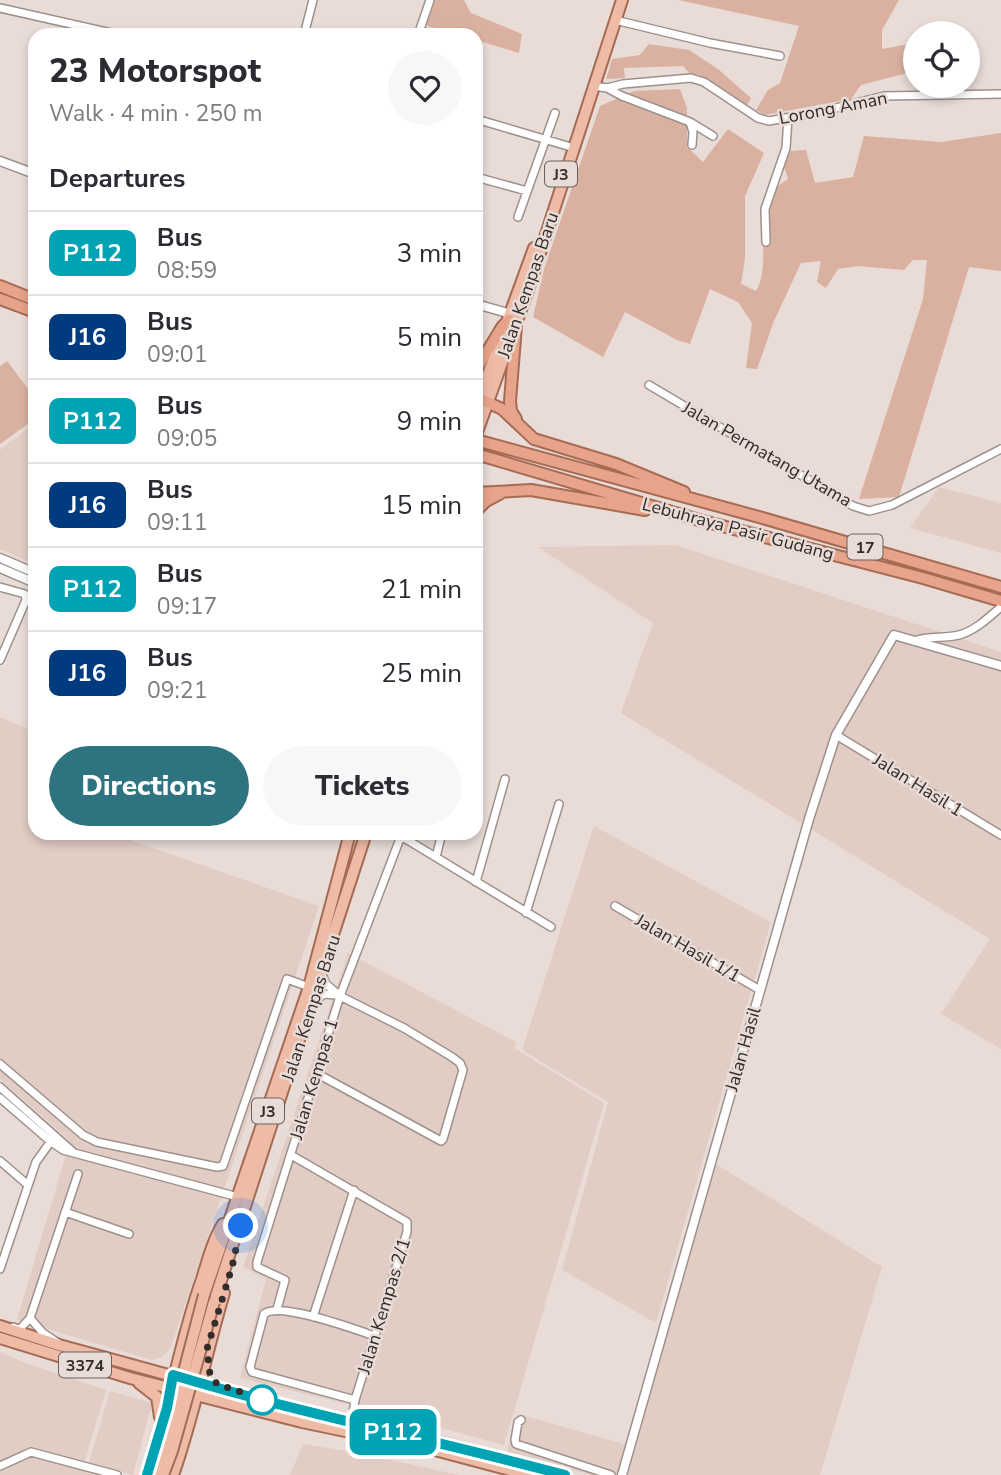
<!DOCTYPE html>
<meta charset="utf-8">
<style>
body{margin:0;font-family:"Nunito Sans",sans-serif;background:#f7f7f7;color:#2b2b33;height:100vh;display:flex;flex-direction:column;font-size:26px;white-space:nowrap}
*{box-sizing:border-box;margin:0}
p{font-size:23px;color:#7c7c81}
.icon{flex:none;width:38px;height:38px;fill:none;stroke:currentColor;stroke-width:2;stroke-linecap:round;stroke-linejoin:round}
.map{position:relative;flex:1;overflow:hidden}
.side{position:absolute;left:28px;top:28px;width:455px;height:812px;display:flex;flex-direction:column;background:#fff;border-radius:21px;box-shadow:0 4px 10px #0003}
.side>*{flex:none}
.badge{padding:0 14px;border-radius:10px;font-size:24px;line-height:46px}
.fabs{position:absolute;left:903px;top:21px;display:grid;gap:14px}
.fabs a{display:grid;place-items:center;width:77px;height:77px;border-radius:50%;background:#fff;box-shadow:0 4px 10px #0003;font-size:35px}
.you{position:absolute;width:35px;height:35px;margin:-18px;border:5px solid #fff;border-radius:50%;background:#1a73e8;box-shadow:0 0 0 10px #1a73e833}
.map>.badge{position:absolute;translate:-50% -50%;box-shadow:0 0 0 4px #fff}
h2{padding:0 21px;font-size:26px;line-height:63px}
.round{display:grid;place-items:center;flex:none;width:74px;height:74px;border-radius:37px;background:#f7f7f7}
.overview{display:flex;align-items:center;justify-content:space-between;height:119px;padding:0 21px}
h1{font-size:33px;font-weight:800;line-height:52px}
.action{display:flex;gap:14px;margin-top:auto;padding:14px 21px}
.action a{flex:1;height:80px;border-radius:42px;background:#2d7480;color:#fff;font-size:28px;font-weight:800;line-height:80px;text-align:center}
.action a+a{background:#f7f7f7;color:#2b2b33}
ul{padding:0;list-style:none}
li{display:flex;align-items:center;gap:21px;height:84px;padding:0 21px;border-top:2px solid #e1e1e2}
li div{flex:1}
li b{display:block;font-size:26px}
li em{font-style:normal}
li .badge{min-width:77px;font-weight:700;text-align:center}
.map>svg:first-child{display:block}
</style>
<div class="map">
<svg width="1001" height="1475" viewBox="0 0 1001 1475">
<rect width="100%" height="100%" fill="#e9dbd6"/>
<!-- built -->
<path fill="#e1cdc4" d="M35,423V564L0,549V450Z
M939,487L1001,503V553L910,528Z
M676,545L1001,652V1049L941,1014L990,939L621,713L653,623L538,547Z
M0,717L35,732V833H110L319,906L171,1347L162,1357L152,1360L17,1320L70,1141L0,1079Z
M594,826L771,922L656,1323L562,1270L608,1102L522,1050Z
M348,953L516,1042L514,1048L604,1103L504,1445L397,1416L240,1378L266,1279L243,1267Z
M716,1164L882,1267L820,1475H628Z
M0,1352L20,1361L106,1390L82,1470L94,1475H0Z
M110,1391L152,1403L133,1475L89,1463Z
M518,1414L627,1445L618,1475H591L507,1452Z
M303,1444L365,1454L458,1475H290Z"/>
<!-- green -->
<path fill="#dab1a1" d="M434,0H464L471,13L522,34L519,53L476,40V35H457L428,26L425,23Z
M678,0H899L882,30V49L915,43V71L861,85L851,99L764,115L756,110L768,90L780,83L799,26Z
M649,44L689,50L718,69L751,98L747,105L698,74H690L683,66L624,68L625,78L606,79L612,59L640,55Z
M680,89L687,108V147L703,162L728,129L764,153L745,196V259L741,284L756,291C765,276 763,255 763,237C763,221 768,204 770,188L778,186L788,179L780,154L791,151L806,150L815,183L853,177L864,136L941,142L1001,133V271L969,267L899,497L859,499L923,299L927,260H913L904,270L858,266L838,269L826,288L817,282L821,261L801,263L774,321L757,369L746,368L752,323L738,302L710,289L690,344L677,340L625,312L603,357L533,317L544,269L600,106L634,91Z
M7,361L35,398V419L0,444V366Z"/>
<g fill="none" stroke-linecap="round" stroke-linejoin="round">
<defs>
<path id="minor" d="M0,8L120,35
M615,20L710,43L780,56
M304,35L313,0
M418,35L430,0
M593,86L607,88L623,84L691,78L704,82L758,118L769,121L824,111L884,96L1001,94
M607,88L622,96L690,122L713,136
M476,119L571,147
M690,122L693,132L692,145
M476,177L527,191
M518,217L555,113
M766,242L765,209L786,148L788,118
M649,385L853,506L869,511L892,505L1001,449
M0,587L25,594L26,600L0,660
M914,641C929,635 944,639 959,635C975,631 989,617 1001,607
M836,735L1001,835
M396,833L551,927
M436,857L442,833
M476,882L505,779
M615,906L760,990
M526,913L559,804
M313,1003L324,994L336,995
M0,1064L83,1135L97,1142L217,1167L223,1166L287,979L309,987
M316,1073L441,1141L443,1139L463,1070L460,1063L452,1057L404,1028L340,996L326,984L322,974
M0,1087L72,1151
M0,1098L50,1141L63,1150L238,1197
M291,1155L407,1222V1232L355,1400L351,1426
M0,1161L28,1185
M65,1212L129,1234
M0,1269L36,1162L54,1137
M277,1309L285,1280L257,1267V1262L340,996L401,836
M313,1317L354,1190
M30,1318L43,1333L58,1343
M13,1327L20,1329L30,1318L78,1174
M355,1400L252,1372L250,1367L264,1314C279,1301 354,1329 375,1336
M521,1420L518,1422L515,1440L516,1444L611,1475
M0,1466L31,1452L117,1475"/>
<path id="tertiary" d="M0,161L35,174
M476,304L511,314
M0,558L35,573
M0,568L35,583
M622,1475L809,819L836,735L894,635L1001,666"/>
<path id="primary" d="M476,407L534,248
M476,435L527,293L622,0
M204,1295L309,987L350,833
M214,1302L366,833
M0,1326L59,1345L333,1420L423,1438L565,1475
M0,1338L130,1378L302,1422L431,1449L529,1475
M139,1383L157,1397L160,1417
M147,1475C169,1411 179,1343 202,1279C208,1260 213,1240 223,1224
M173,1475C194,1416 206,1353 224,1293"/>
<path id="trunk" d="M0,286L35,300
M0,299L35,312
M476,370L502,327L509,320
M476,397L502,409L534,439L616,464L684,492
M516,419L511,411L510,401L516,326
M476,440L759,517L1001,587
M476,454L699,520L923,578L1001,601
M476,493L531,490L645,510
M476,511L486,501L501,493"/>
</defs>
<!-- minor casing -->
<use href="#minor" stroke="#9e918c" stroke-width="10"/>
<!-- tertiary casing -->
<use href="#tertiary" stroke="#9e918c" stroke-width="11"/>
<!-- primary casing -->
<use href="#primary" stroke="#a56b55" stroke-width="14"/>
<!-- trunk casing -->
<use href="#trunk" stroke="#a56b55" stroke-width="14"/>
<!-- minor -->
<use href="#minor" stroke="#fff" stroke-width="7"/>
<!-- tertiary -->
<use href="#tertiary" stroke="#fff" stroke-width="8"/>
<!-- primary -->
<use href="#primary" stroke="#eebba7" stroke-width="10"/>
<!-- trunk -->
<use href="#trunk" stroke="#e8a48a" stroke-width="10"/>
<defs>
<path id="primary-bridge" d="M154,1475L164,1448L204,1295
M163,1475L172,1451L214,1302"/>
</defs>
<!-- primary-bridge casing -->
<use href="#primary-bridge" stroke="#a56b55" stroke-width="14" stroke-linecap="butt"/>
<!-- primary-bridge -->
<use href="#primary-bridge" stroke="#eebba7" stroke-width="10"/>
</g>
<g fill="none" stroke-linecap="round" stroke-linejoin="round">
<defs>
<path id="line" d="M147,1475L167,1408L173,1375C302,1414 435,1440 565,1475"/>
</defs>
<!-- line casing -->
<use href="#line" stroke="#fff" stroke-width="16"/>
<!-- line -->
<use href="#line" stroke="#00a3b4" stroke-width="10"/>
<!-- walk -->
<path stroke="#322d2b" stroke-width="7" stroke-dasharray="0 12.6" d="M241,1226L232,1267L207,1349L210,1375L217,1384L272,1402L262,1400"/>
</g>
<!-- markers -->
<circle fill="#fff" stroke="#00a3b4" stroke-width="3.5" cx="262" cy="1400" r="14"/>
<g text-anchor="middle" stroke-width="5" stroke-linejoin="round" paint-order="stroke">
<!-- shield labels -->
<g fill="#e9dbd6" stroke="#69615e" stroke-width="2">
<rect x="545" y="161.5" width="32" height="25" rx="5"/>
<rect x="847.5" y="534.5" width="35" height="25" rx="5"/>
<rect x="252" y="1098.5" width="32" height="25" rx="5"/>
<rect x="59" y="1352.5" width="52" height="25" rx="5"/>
</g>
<g font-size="16" font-weight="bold" fill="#322d2b">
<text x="561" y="180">J3</text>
<text x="865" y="553">17</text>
<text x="268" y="1117">J3</text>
<text x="85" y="1371">3374</text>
</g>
<!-- street labels -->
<g font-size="18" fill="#322d2b" stroke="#e9dbd6">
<text transform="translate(833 108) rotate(-11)" y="6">Lorong Aman</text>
<text transform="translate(528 285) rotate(-71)" y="6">Jalan Kempas Baru</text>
<text transform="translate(767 454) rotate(30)" y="6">Jalan Permatang Utama</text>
<text transform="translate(738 529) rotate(15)" y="6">Lebuhraya Pasir Gudang</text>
<text transform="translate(918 785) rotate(32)" y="6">Jalan Hasil 1</text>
<text transform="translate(688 948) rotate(30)" y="6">Jalan Hasil 1/1</text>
<text transform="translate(311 1008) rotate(-72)" y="6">Jalan Kempas Baru</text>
<text transform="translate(743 1049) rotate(-74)" y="6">Jalan Hasil</text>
<text transform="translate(314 1079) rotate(-73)" y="6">Jalan Kempas 1</text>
<text transform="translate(384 1306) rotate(-73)" y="6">Jalan Kempas 2/1</text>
</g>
</g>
</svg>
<div class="fabs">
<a><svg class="icon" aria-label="locate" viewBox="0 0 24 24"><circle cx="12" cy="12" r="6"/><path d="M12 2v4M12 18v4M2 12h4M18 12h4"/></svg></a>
</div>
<div class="you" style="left:241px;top:1226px"></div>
<b class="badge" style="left:393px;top:1432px;background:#00a3b4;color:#fff">P112</b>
<section class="side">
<div class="overview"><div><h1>23 Motorspot</h1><p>Walk · 4 min · 250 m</p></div><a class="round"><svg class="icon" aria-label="heart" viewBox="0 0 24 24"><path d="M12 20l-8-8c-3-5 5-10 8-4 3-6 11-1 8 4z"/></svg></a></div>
<h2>Departures</h2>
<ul>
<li><span class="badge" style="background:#00a3b4;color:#fff">P112</span><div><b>Bus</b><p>08:59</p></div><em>3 min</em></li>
<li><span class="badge" style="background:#003b80;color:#fff">J16</span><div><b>Bus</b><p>09:01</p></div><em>5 min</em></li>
<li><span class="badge" style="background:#00a3b4;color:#fff">P112</span><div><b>Bus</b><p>09:05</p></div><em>9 min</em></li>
<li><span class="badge" style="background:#003b80;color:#fff">J16</span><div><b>Bus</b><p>09:11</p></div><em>15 min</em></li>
<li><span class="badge" style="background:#00a3b4;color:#fff">P112</span><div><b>Bus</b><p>09:17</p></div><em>21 min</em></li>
<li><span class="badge" style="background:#003b80;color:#fff">J16</span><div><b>Bus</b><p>09:21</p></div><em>25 min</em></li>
</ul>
<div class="action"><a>Directions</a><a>Tickets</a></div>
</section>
</div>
